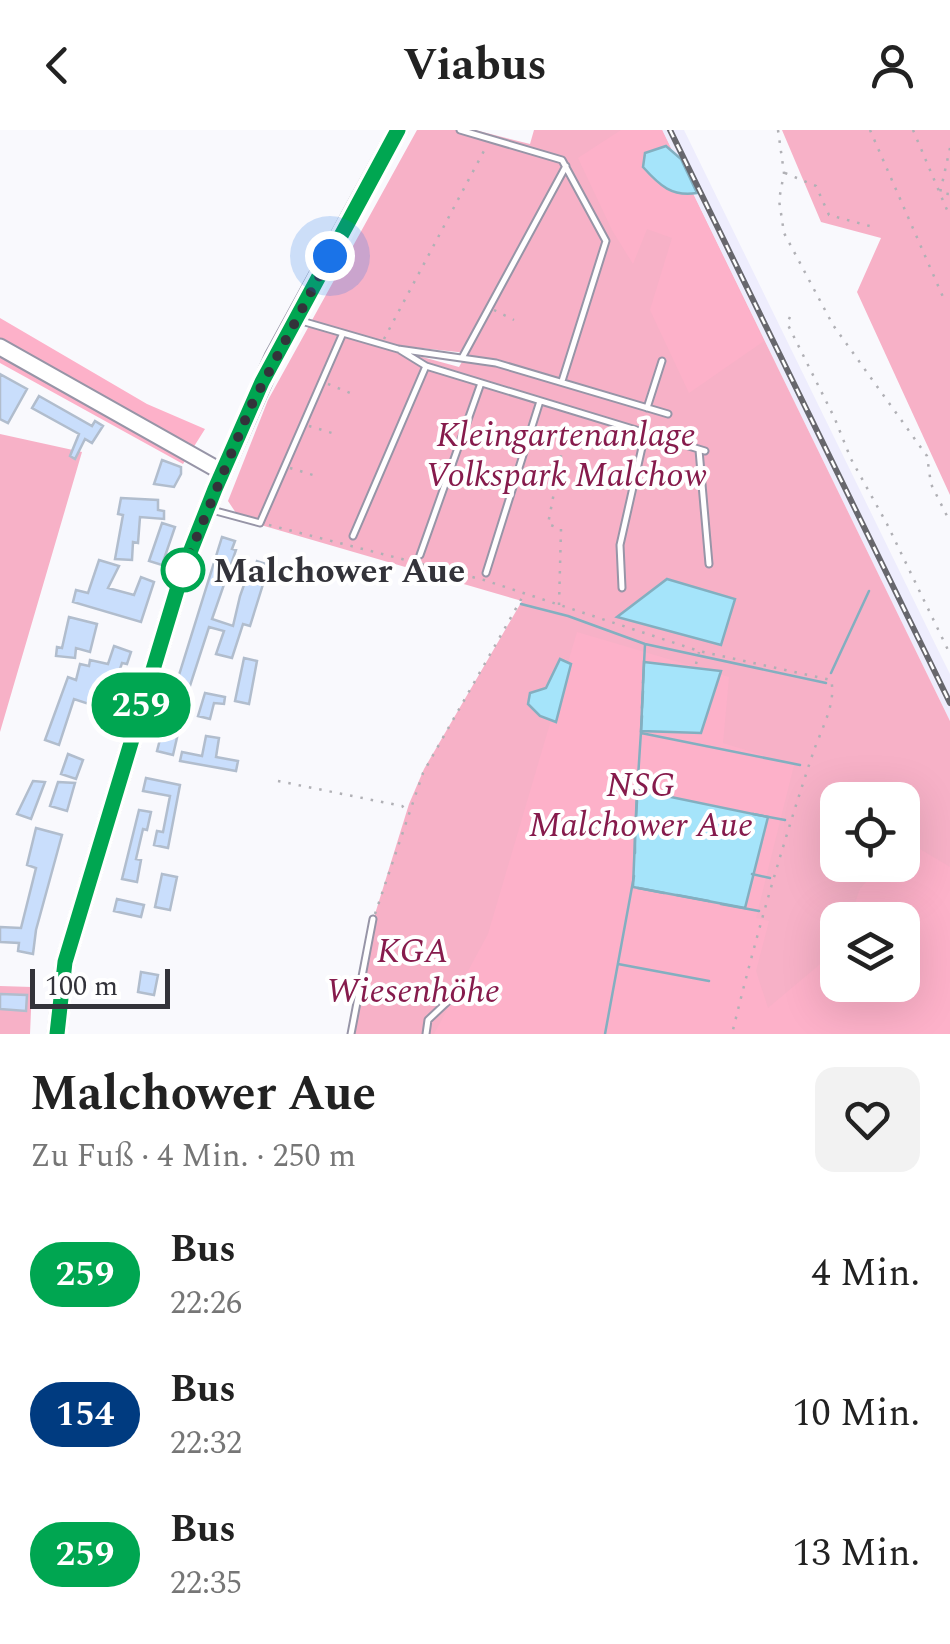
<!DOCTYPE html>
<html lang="de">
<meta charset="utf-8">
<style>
body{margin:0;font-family:Spectral,serif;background:#f2f2f2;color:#222;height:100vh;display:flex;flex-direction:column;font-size:38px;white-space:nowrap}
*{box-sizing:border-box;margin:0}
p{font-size:32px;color:#767676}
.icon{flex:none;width:55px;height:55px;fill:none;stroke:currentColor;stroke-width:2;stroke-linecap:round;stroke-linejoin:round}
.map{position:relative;height:904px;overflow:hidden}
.side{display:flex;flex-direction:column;background:#fff;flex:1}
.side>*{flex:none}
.badge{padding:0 20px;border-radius:32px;font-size:35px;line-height:65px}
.buttons{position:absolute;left:820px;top:652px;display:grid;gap:20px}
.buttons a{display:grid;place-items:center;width:100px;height:100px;border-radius:20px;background:#fff;box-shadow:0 10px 40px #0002;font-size:50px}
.scale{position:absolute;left:30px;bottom:25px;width:140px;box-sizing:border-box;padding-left:10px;border:5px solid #33333a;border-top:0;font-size:28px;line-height:35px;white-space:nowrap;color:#33333a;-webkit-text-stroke:8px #fff;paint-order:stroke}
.you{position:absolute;width:50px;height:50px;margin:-25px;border:8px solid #fff;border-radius:50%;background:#1a73e8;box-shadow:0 0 0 15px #1a73e833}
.map>.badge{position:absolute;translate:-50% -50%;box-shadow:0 0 0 5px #fff}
.round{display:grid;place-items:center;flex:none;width:105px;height:105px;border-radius:20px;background:#f2f2f2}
.summary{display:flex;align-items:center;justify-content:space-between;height:170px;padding:0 30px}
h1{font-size:48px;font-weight:700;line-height:75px}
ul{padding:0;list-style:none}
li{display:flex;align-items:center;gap:30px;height:140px;padding:0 30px}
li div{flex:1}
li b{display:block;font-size:38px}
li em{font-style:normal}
li .badge{min-width:110px;font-weight:700;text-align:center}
header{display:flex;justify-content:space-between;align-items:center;height:130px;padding:0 30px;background:#fff;font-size:45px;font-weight:700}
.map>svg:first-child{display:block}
</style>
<header><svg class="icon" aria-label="back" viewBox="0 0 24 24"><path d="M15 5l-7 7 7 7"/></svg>Viabus<svg class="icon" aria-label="person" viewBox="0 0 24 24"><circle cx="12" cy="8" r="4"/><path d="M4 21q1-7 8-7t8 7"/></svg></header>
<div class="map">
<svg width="950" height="904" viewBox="0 0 950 904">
<rect width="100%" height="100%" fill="#f9f9fd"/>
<!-- built -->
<path fill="#eeedfd" d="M662,0H684L941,526L950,544V591Z"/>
<!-- green -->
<path fill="#f7b1c7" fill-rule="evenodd" d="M417,0H475L530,14L534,0H662L950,591V904H355L375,784L409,674L424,639L522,471L240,389L228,371L268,270L309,196L459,237L467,223L401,216L311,192ZM838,670H902V735H838ZM838,790H902V855H838Z
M782,0H950V365L857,162L881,108L821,92Z
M0,304L82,322L0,602Z
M0,856L32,857L30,904H0Z"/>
<!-- forest -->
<path fill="#fdb1c9" d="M621,0H662L764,211L689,263L650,180L672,108L647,99L633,134L612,100L578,28Z
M0,188L147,274L205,299L183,334L0,233Z
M577,502L729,547L723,613L794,635L756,788L769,791L756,841L768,878L837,820L838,855H902V790H849L860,759L881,735H902L903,709L950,737V904H434L488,804Z"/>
<!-- water -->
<path fill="#a5e4fa" stroke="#83afc0" stroke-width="2.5" d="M666,16L681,29L697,63C672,67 660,56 643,37L645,23Z
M667,449L735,469L721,515L617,487Z
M560,529L571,534L556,592L540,586L528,574L530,563L546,558Z
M644,532L721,541L701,603L641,601Z
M637,660L768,687L745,778L633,757Z"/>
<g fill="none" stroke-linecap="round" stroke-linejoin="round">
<!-- stream -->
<path stroke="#83afc0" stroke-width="2.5" d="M521,474L568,486L645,514L826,553
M831,543L869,461
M643,553L645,514
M642,578L643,561
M641,603L800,635
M637,663L642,586
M753,684L785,690
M636,688L637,671
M635,723V706
M752,744L770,748
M638,758L664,763
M677,765L709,771
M721,774L759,781
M618,834L709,851
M605,904L634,746"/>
</g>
<!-- building -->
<path fill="#c9defc" stroke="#b1bdcd" stroke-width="2.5" d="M0,244L27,259L8,293L0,289Z
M39,266L92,296L95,291L103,296L92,313L85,309L75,329L70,326L79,304L32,278Z
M162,330L181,337V344L174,357L154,354Z
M121,368L158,370V380L164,381V389L140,387L138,413L133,412L132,430L115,429L123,385L118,384Z
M162,393L175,397L162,435L149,431Z
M222,407L235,411L232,419L236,420L212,489L233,496L240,466L245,452L251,454L257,431L269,435L250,496L243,494L232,528L216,524L224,501L209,497L188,562L175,558Z
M99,430L119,436L108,458L134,465L141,447L154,452L141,492L73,472L76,460L88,463Z
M69,487L97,494L90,522L76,518L75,528L56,526L57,517L62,518Z
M114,516L131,522L127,534L122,533L117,548L121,550L115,566L103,562L98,577L74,569L59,615L45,610L68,547L76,550L80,534L89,536L90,530L108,534Z
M244,528L257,531L249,574L235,571Z
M205,563L225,567L224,574L214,573L210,589L198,586Z
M165,573L178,576L173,598L179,599L173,625L157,621L165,590L162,589Z
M206,606L219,608L216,627L238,631L236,641L180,631L182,622L202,626Z
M68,624L83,630L76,649L61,644Z
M146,648L180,655L168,718L154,715L157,701L163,702L170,666L143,661Z
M33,651L45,652L31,689L17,684Z
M58,652L75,653L67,681L50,676Z
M139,680L151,682L147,700L143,699L136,729L141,730L137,752L122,749Z
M36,698L62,705L36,800L33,824L18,821L19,813L0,812V797L21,798L36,738L27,735Z
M162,744L177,747L170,780L155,777Z
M117,769L144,775L141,787L114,781Z
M141,842L158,845L154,865L138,862Z
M0,864L27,865L26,881L0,879Z"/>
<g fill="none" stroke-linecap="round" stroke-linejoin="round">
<defs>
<path id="lane" d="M460,0L562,30L606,111L562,251
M298,190L398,219L496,233L668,284
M400,220L426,236L705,321
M463,226L566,36
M647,278L662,231
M699,320L709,434
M212,380L260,393L343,203
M353,406L426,236
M420,425L481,253
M486,443L540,271
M622,458L620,415L645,304
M351,904L373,789
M426,904L428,890L462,858"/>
<path id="secondary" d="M0,217L222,342"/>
<path id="primary" d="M57,904L65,832L183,440L215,359L274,227L398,0"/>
</defs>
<!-- lane casing -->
<use href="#lane" stroke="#9795a7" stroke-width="9"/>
<!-- secondary casing -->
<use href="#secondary" stroke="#9795a7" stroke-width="19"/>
<!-- primary casing -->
<use href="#primary" stroke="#9795a7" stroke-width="21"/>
<!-- path -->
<path stroke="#b0b0b5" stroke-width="2.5" stroke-dasharray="2.5 8" stroke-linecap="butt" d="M778,0L784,43L779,70L784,103L833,195L927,326L931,354L950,392
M870,0L943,167
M913,0L950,87
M950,18L940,63L950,64
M785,43L816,56L829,85L877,98
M494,180L514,190
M790,187L787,193L835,289L851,329L887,394L950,524
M384,209L486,17
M328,254L350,263
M309,296L332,303
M290,338L313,345
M269,395L484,450L699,521L831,550C837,573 820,602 813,623C782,716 755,809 732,904
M559,475L561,399L548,394L568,289
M696,534L699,522
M278,651L402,676L408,681
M375,784L423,643L523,466"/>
<!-- lane -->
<use href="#lane" stroke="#fff" stroke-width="5"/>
<!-- secondary -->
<use href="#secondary" stroke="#fff" stroke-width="15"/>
<!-- primary -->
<use href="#primary" stroke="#fff" stroke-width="18"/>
<defs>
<path id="rail" d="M670,0L950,573"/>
</defs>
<!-- rail casing -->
<use href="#rail" stroke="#67676d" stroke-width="6"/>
<!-- rail -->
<use href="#rail" stroke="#fff" stroke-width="2.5" stroke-dasharray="8" stroke-linecap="butt"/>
</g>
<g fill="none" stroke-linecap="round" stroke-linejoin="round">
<defs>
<path id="line" d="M57,904L65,832L183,440L215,359L262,252L398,0"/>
</defs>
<!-- line casing -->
<use href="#line" stroke="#fff" stroke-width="22"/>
<!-- line -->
<use href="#line" stroke="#00a651" stroke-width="15"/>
<!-- walk -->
<path stroke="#33333a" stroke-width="10" stroke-dasharray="0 18" d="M183,440L251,276L330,126"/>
</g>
<!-- markers -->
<circle fill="#fff" stroke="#00a651" stroke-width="5" cx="183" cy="440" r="20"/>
<g text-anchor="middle" stroke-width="8" stroke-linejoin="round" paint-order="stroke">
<!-- park labels -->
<g font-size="35" font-style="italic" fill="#861b4c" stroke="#fff">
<text x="566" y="316">Kleingartenanlage<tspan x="566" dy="40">Volkspark Malchow</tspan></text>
<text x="641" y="666">NSG<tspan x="641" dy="40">Malchower Aue</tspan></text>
<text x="413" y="832">KGA<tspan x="413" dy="40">Wiesenhöhe</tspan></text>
</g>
<!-- stop labels -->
<g font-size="35" font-weight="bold" fill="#33333a" stroke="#fff" text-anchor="start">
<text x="213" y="452">Malchower Aue</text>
</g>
</g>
</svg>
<div class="buttons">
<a><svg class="icon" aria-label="locate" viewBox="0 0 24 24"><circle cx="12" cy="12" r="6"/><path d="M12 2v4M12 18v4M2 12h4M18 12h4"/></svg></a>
<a><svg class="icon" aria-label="layers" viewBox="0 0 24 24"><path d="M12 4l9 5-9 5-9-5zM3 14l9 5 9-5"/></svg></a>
</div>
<div class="scale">100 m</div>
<div class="you" style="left:330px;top:126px"></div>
<b class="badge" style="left:141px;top:575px;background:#00a651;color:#fff">259</b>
</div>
<section class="side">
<div class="summary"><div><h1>Malchower Aue</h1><p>Zu Fuß · 4 Min. · 250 m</p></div><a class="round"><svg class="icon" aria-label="heart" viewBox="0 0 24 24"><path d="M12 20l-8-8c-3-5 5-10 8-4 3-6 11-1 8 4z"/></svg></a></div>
<ul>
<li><span class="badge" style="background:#00a651;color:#fff">259</span><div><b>Bus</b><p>22:26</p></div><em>4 Min.</em></li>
<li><span class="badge" style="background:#003b80;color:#fff">154</span><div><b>Bus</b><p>22:32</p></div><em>10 Min.</em></li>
<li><span class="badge" style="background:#00a651;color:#fff">259</span><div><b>Bus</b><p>22:35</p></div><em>13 Min.</em></li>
</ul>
</section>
